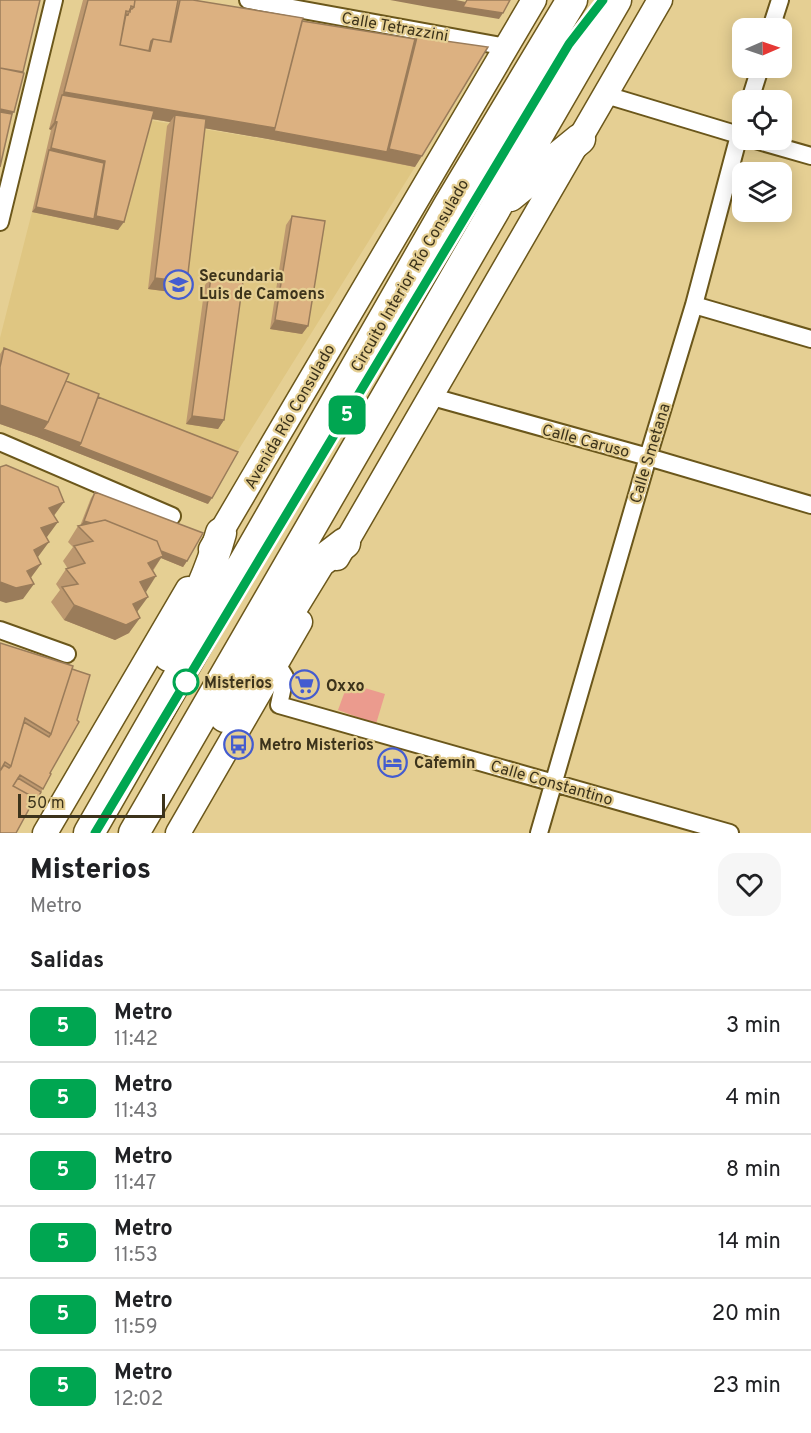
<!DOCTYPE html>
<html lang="es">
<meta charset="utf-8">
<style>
body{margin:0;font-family:Overpass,sans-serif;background:#f6f6f6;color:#202124;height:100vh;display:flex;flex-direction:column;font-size:22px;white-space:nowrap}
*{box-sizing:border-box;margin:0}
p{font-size:20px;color:#757577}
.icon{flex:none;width:33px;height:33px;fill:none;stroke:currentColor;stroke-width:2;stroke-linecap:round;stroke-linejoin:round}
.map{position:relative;height:833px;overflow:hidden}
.details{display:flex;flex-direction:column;background:#fff;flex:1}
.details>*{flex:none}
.badge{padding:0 12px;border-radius:9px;font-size:21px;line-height:39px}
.needle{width:39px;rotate:88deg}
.controls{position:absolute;left:732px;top:18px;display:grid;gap:12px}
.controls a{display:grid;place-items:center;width:60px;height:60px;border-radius:12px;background:#fff;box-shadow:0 3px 15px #0003;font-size:30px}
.scale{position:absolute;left:18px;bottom:15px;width:147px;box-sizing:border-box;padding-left:6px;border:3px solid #3c331b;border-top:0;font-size:16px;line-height:21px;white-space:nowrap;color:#3c331b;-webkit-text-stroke:4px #e5cf93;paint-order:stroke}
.map>.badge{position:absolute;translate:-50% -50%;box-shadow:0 0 0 3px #fff}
h2{padding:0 30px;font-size:22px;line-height:54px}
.round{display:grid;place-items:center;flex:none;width:63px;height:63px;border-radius:18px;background:#f6f6f6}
.head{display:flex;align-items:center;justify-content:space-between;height:102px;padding:0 30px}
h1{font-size:28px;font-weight:800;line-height:45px}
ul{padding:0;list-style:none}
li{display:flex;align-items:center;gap:18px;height:72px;padding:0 30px;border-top:2px solid #e0e0e0}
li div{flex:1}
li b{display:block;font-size:22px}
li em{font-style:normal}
li .badge{min-width:66px;font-weight:700;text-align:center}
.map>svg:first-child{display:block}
</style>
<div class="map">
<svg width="811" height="833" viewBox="0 0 811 833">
<rect width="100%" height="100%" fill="#e5cf93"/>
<!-- built -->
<path fill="#dfc682" d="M148,120L313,147L415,167L234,457L0,366V338L32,212L118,230Z"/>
<!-- green -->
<path fill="#eb9b8e" d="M348,683L385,694L376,724L338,710Z"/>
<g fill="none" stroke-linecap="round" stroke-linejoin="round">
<defs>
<path id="street" d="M248,0L507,47
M771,28L780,0
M606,95L742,136
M750,100L760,68
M755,140L811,156
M0,222L54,0
M694,305L811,339
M429,396L648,457L811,505
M0,442L172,516
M0,630L67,654
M275,664H277L285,677L279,705L730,833
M539,833L648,457L694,305L742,124"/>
<path id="secondary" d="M211,549L534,0
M337,558L660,0
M45,833L188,589
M178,833L300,622"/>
<path id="highway" d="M510,196L580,139
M169,656C189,615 209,577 221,533
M225,717L320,562L345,543
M89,833L449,205L572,0
M134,833L616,0"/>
</defs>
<!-- street casing -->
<use href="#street" stroke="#6b571b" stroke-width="20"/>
<!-- secondary casing -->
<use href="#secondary" stroke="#6b571b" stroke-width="27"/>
<!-- highway casing -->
<use href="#highway" stroke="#6b571b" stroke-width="33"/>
<!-- street -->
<use href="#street" stroke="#fff" stroke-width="16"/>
<!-- secondary -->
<use href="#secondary" stroke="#fff" stroke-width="24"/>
<!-- highway -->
<use href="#highway" stroke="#fff" stroke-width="30"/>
</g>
<!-- wall -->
<path fill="#bd986f" d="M83,0H193L302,21L415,39L417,37L415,167L268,139L205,128L187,282L179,293L148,289L167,126L170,122L152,119L118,230L32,212L51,130L49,129Z
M292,216L308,326L302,334L270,329L286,225Z
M211,277L224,420L218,429L186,424L205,285Z
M4,348L98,397L208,504L37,437L0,424V354Z
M95,492L187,561L183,567L161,558L153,571L146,592L137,612L129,633L115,640L64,620L51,602L60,590L56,584L66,569H68L63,561L73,547L68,542L78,526H80L91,498Z
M0,643L73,666L50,773L51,774L34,805L32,804L0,833Z"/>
<!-- shaded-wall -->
<path fill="#9a7c5a" d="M390,0H433L428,7Z
M433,0H456L466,2L503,13L499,19L428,7Z
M64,92L275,128L387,152L381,160L268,139L174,123L175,115L170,122L59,104L62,95Z
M0,109L14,112L6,123L0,122Z
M55,121L57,122L51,130L49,129Z
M51,148L105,161L100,169L49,150Z
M389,149L422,156L415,167L381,160Z
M36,207L94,219L96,216L124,222L118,230L32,212Z
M155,278L187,282L179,293L148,289Z
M275,320L308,326L302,334L270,329Z
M0,405L48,422L81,443L212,498L208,504L37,437L0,424Z
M192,416L224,420L218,429L186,424Z
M64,502L53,517L49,508Z
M84,521L187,561L183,567L161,558L152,571L80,526Z
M58,522L47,537L31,543L41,528Z
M49,542L38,557L23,565L34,550Z
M41,564L30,579L27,571Z
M156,576L146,592L130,597L140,582Z
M0,582L34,584L23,599L6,603L0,601Z
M148,597L137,612L122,619L133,604Z
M74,605L140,618L129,633L115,640L64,620Z"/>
<!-- building -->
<path fill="#dcb181" stroke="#9a7c5a" stroke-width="1.5" d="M0,0H40L23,72L0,68Z
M88,0H135L134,7L131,6L130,12L126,11L120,45L150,51L153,39L171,42L180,0H193L303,18L275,128L64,92Z
M135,0H178L170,42L153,39L151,41L149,51L120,45L126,14L128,15L130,9H132L134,7Z
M467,0H510L503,13L463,7Z
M302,21L415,39L387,152L274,131L275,128Z
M417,37L488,47L422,156L389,149Z
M0,68L24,73L14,112L0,109Z
M62,95L154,111L124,222L96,216L105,161L51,148L57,122L55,121Z
M0,112L12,114L0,167Z
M175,115L206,119L187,282L155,278Z
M49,150L104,163L94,219L36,207Z
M292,216L325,221L308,326L275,320Z
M211,277L243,281L224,420L192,416Z
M4,348L69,374L48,422L0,405V367Z
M66,381L99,394L81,443L43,429L48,422Z
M98,397L238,452L212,498L79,446L81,443Z
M6,465L58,487L64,502L49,508L58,522L41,528L49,542L34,550L41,564L27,571L34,584L16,588L0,582V467Z
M95,492L203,533L187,561L161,551L157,541L105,520L91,523L84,521Z
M105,520L157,541L163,556L148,563L156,576L140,582L148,597L133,604L140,618L126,625L74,605L62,587L78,584L66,569L85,563L74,546L93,541L78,526Z
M0,643L73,666L51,734L25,718L11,766L5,762L0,771Z
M72,669L90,675L77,720L79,722L50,773L51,774L43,789L20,775L13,786L35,798L16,833H0V771L4,765L9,768L11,766L24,722L49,737L51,734Z
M18,778L41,792L36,802L34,801L35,798L13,786Z"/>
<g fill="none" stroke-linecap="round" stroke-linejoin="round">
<defs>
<path id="line" d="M95,833L569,44L603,0"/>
</defs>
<!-- line casing -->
<use href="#line" stroke="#fff" stroke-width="14"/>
<!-- line -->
<use href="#line" stroke="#00a651" stroke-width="9"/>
</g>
<!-- icons -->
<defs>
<symbol id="school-ring" viewBox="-11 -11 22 22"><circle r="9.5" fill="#e5cf93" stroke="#445cd0" stroke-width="1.5"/><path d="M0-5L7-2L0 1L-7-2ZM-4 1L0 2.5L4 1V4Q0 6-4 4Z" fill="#445cd0"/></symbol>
<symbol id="supermarket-ring" viewBox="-11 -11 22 22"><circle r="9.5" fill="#e5cf93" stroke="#445cd0" stroke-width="1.5"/><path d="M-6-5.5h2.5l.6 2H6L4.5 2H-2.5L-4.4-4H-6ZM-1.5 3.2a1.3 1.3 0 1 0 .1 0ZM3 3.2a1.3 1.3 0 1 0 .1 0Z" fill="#445cd0"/></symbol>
<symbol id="bus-ring" viewBox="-11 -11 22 22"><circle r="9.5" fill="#e5cf93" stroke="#445cd0" stroke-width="1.5"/><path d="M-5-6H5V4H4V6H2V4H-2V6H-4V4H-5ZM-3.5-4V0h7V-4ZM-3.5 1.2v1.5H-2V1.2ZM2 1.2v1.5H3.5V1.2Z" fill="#445cd0"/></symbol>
<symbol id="hotel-ring" viewBox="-11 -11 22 22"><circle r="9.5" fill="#e5cf93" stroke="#445cd0" stroke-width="1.5"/><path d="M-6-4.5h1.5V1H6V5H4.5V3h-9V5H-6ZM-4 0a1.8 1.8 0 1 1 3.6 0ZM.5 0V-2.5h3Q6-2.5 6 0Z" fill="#445cd0"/></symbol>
</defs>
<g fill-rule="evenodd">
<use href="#school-ring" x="162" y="268" width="33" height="33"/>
<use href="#supermarket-ring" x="288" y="668" width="33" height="33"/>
<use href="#bus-ring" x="222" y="728" width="33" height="33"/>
<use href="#hotel-ring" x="376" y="746" width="33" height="33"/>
</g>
<!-- markers -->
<circle fill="#fff" stroke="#00a651" stroke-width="3" cx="186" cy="682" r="12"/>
<g text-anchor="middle" stroke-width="4.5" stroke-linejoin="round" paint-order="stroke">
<!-- street labels -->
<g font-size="16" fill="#3c331b" stroke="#e5cf93">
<text transform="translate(395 26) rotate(10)" y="6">Calle Tetrazzini</text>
<text transform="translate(409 275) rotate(-60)" y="6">Circuito Interior Río Consulado</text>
<text transform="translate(289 416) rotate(-60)" y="6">Avenida Río Consulado</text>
<text transform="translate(586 440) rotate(15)" y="6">Calle Caruso</text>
<text transform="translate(649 453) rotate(-73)" y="6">Calle Smetana</text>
<text transform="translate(552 782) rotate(16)" y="6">Calle Constantino</text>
</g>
<!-- poi labels -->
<g font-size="16" font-weight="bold" fill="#3c331b" stroke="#e5cf93" text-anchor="start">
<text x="199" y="281">Secundaria<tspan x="199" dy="18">Luis de Camoens</tspan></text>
<text x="326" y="691">Oxxo</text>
<text x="259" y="750">Metro Misterios</text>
<text x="414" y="768">Cafemin</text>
</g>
<!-- stop labels -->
<g font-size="16" font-weight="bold" fill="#3c331b" stroke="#e5cf93" text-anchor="start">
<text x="204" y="688">Misterios</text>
</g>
</g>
</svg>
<div class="controls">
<a><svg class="needle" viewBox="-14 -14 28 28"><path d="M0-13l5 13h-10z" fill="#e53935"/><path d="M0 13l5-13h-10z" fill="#757577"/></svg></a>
<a><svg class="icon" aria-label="locate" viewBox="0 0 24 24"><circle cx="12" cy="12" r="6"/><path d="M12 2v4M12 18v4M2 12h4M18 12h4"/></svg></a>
<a><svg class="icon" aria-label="layers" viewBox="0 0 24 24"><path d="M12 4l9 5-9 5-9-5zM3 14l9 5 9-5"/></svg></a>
</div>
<div class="scale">50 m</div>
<b class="badge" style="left:347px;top:415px;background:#00a651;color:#fff">5</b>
</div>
<section class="details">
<div class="head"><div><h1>Misterios</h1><p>Metro</p></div><a class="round"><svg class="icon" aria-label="heart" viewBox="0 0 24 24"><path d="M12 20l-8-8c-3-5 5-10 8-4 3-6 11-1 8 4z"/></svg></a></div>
<h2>Salidas</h2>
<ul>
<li><span class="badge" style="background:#00a651;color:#fff">5</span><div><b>Metro</b><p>11:42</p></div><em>3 min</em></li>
<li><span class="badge" style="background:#00a651;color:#fff">5</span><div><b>Metro</b><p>11:43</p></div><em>4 min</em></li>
<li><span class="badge" style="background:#00a651;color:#fff">5</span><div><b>Metro</b><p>11:47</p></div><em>8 min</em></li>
<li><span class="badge" style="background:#00a651;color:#fff">5</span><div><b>Metro</b><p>11:53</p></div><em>14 min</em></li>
<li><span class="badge" style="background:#00a651;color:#fff">5</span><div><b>Metro</b><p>11:59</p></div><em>20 min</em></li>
<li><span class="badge" style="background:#00a651;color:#fff">5</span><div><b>Metro</b><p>12:02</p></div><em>23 min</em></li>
</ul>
</section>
